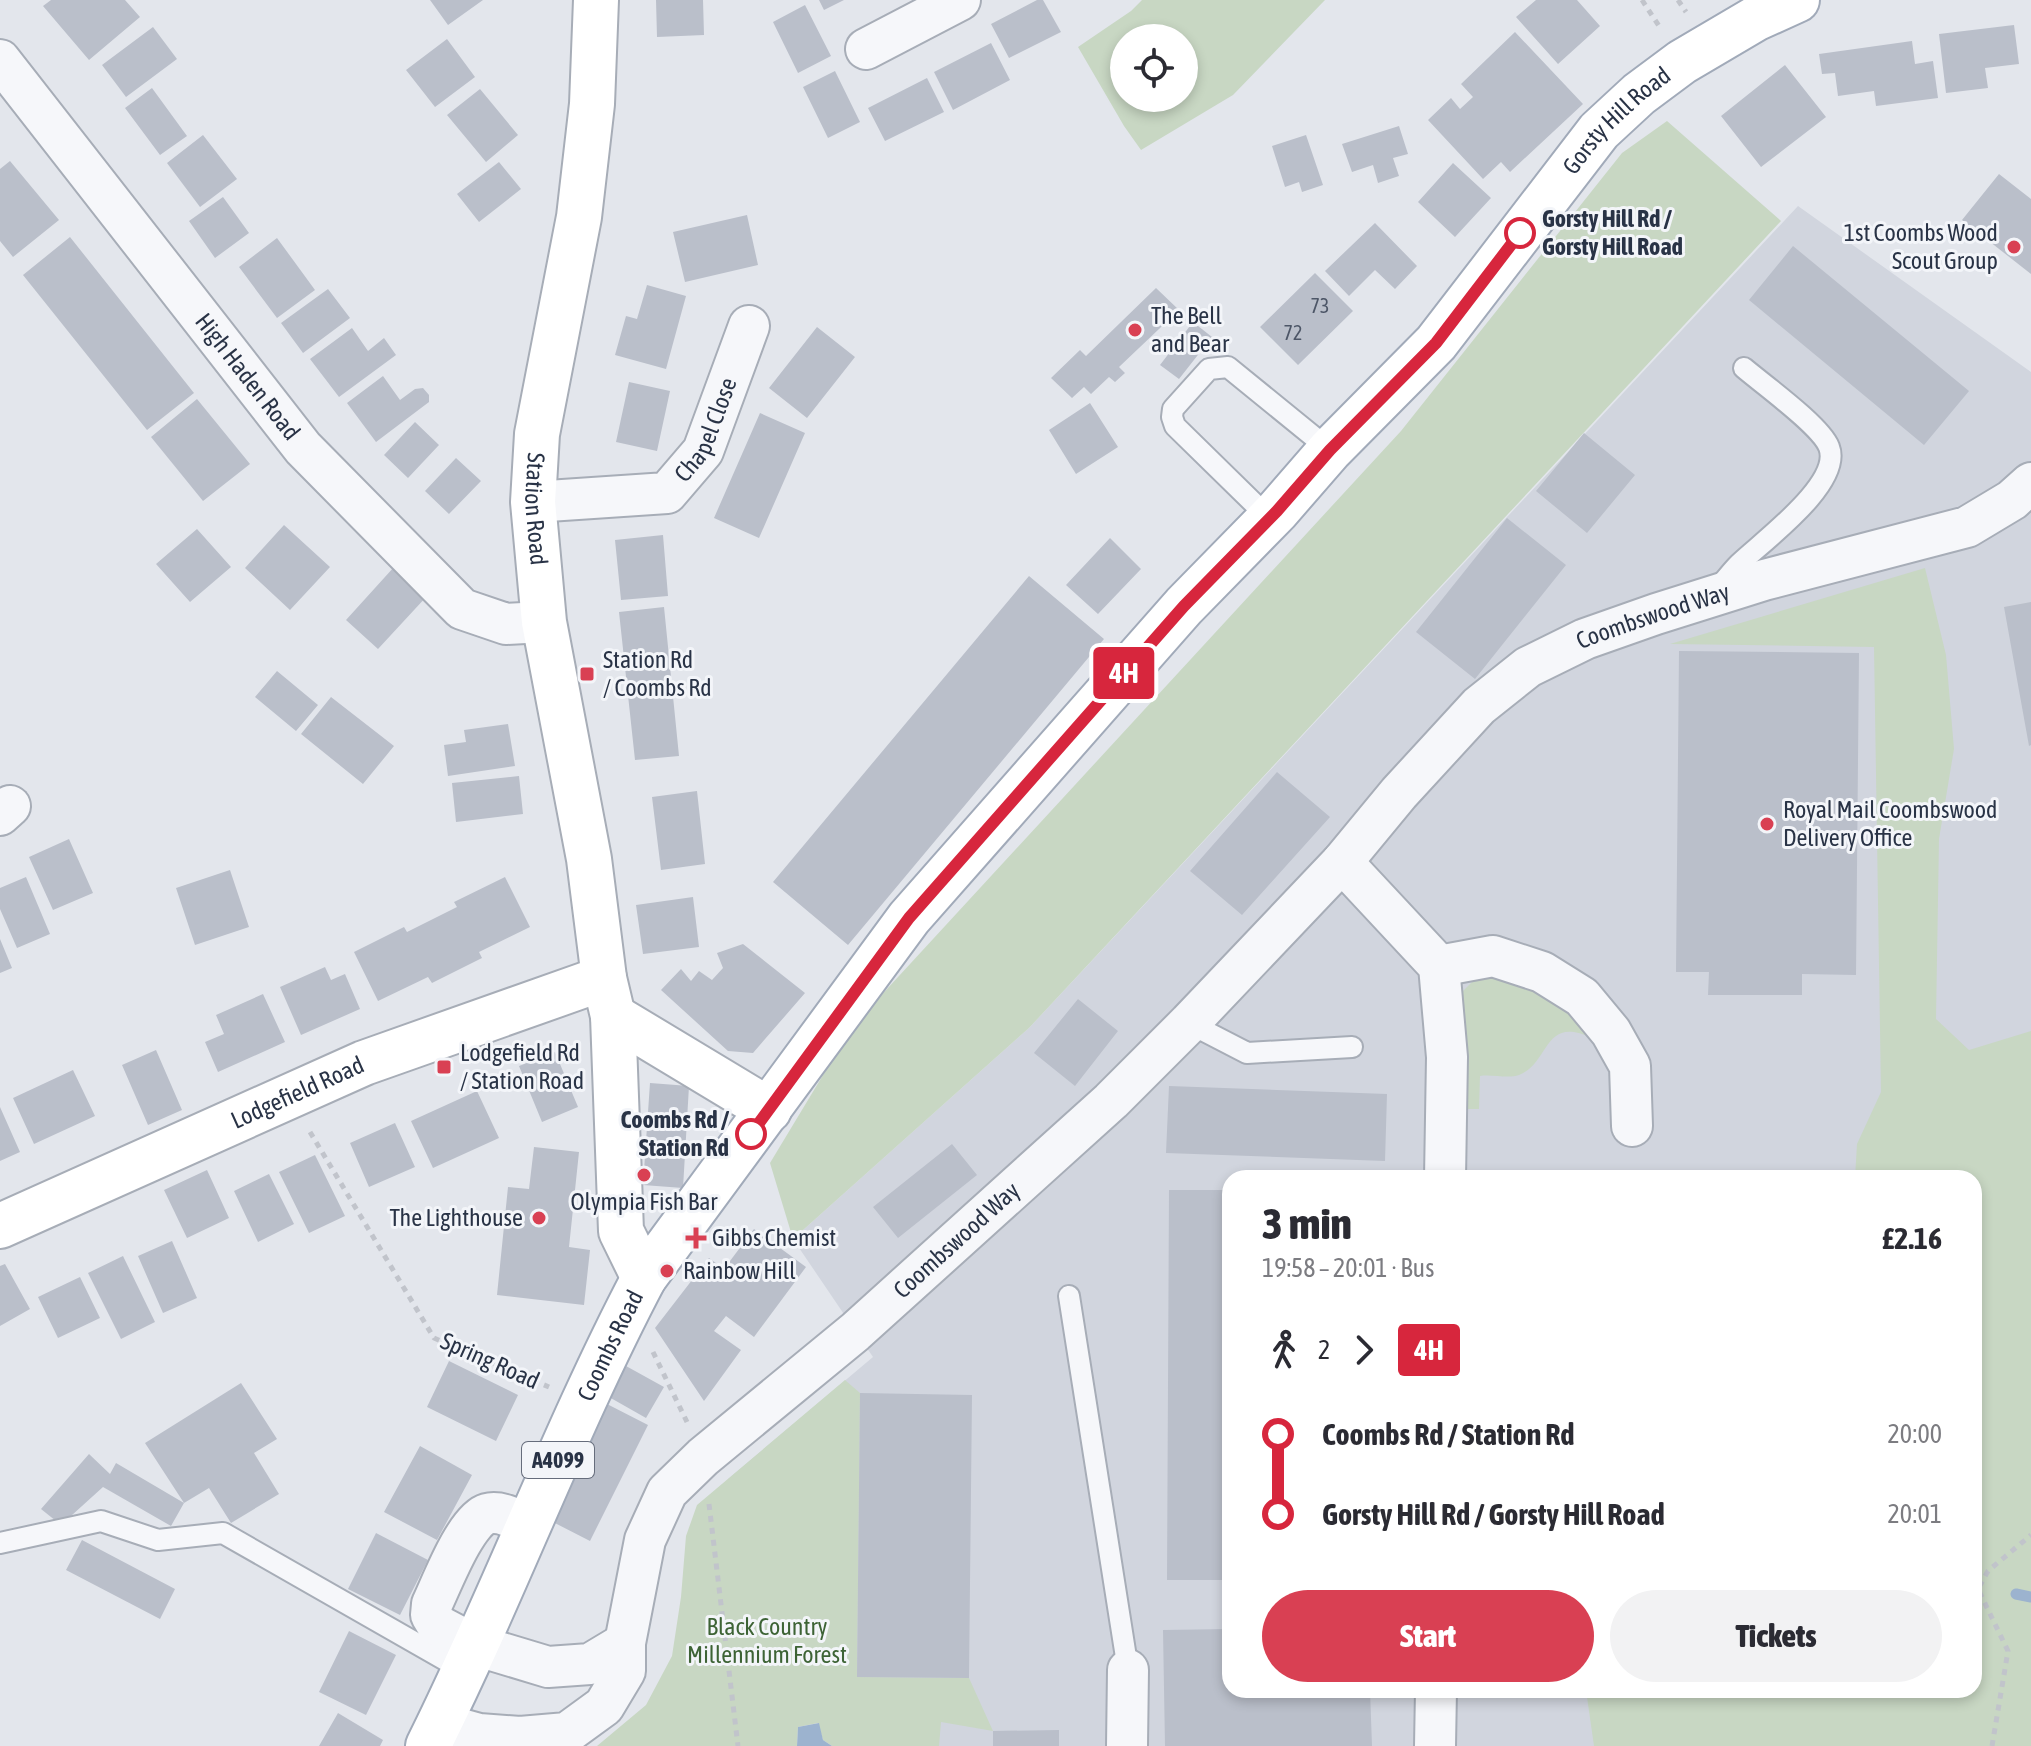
<!DOCTYPE html>
<meta charset="utf-8">
<style>
body{margin:0;font-family:"Asap Condensed",sans-serif;background:#f2f2f3;color:#2b2b33;height:100vh;display:flex;flex-direction:column;font-size:30px;white-space:nowrap}
*{box-sizing:border-box;margin:0}
p{font-size:26px;color:#7c7c81}
.icon{flex:none;width:44px;height:44px;fill:none;stroke:currentColor;stroke-width:2;stroke-linecap:round;stroke-linejoin:round}
.map{position:relative;flex:1;overflow:hidden}
.side{position:absolute;left:1222px;top:1170px;width:760px;height:528px;display:flex;flex-direction:column;background:#fff;border-radius:24px;box-shadow:0 4px 12px #0003}
.side>*{flex:none}
.badge{padding:0 16px;border-radius:6px;font-size:28px;line-height:52px}
.tools{position:absolute;left:1110px;top:24px;display:grid;gap:16px}
.tools a{display:grid;place-items:center;width:88px;height:88px;border-radius:50%;background:#fff;box-shadow:0 4px 12px #0003;font-size:40px}
.map>.badge{position:absolute;translate:-50% -50%;box-shadow:0 0 0 4px #fff}
.legs{display:flex;align-items:center;gap:12px;height:88px;padding:0 40px;font-size:26px}
.legs p{margin-inline-start:auto}
.headline{display:flex;align-items:center;justify-content:space-between;height:136px;padding:0 40px}
h1{font-size:44px;font-weight:800;line-height:60px}
.primary-button{display:flex;gap:16px;margin-top:auto;padding:16px 40px}
.primary-button a{flex:1;height:92px;border-radius:48px;background:#d94053;color:#fff;font-size:32px;font-weight:800;line-height:92px;text-align:center}
.primary-button a+a{background:#f2f2f3;color:#2b2b33}
ul{padding:0 40px;list-style:none}
li{display:flex;align-items:center;gap:28px;height:80px;font-size:30px}
li i{display:grid;place-items:center;width:12px;height:100%;margin:0 10px;background:currentColor}
li i::after{content:'';width:20px;height:20px;margin:-10px;border:6px solid;border-radius:50%;background:#fff}
li p{margin-inline-start:auto}
li:first-child i{background:linear-gradient(#0000 50%,currentColor 0)}
li:last-child i{background:linear-gradient(currentColor 50%,#0000 0)}
.map>svg:first-child{display:block}
</style>
<div class="map">
<svg width="2031" height="1746" viewBox="0 0 2031 1746">
<rect width="100%" height="100%" fill="#e3e6ec"/>
<!-- built -->
<path fill="#d1d5de" d="M1798,206L2031,372V1067L1974,1178H1230V1690H1914L1913,1746H923L837,1721L728,1479L873,1357L793,1239L1029,1028Z"/>
<!-- green -->
<path fill="#c8d7c3" fill-rule="evenodd" d="M1142,0H1325L1233,95L1141,150L1124,126L1078,47L1131,11ZM1184,38V98H1124V38Z
M1667,121L1781,221L1029,1028L793,1239L770,1163L852,1027L1401,431L1622,153Z
M1925,568L1946,655L1954,749L1939,839L1936,1019L1969,1050L2031,1031V1746H1594L1586,1690H1974V1178H1855L1857,1144L1881,1092L1874,647L1670,644Z
M1479,975C1525,978 1563,1002 1590,1037C1543,1016 1550,1063 1519,1075C1508,1079 1492,1074 1480,1076L1479,1109H1467L1462,1103L1455,1009L1462,992Z
M845,1380L860,1393L857,1677L969,1678L993,1731L941,1722L939,1746H832L823,1740L818,1723L798,1727L797,1746H597L646,1705L672,1656L681,1597L686,1536L697,1505Z"/>
<!-- water -->
<path fill="#9cb3cf" d="M819,1723L823,1740L832,1746H797L798,1727Z"/>
<g fill="none" stroke-linecap="round" stroke-linejoin="round">
<!-- stream -->
<path stroke="#9cb3cf" stroke-width="11" d="M2016,1594L2031,1597"/>
</g>
<!-- building -->
<path fill="#babfca" d="M51,0H125L140,17L89,60L43,6Z
M430,0H483L448,25Z
M656,0H703L704,35L657,37Z
M819,0H844L824,10Z
M1037,0H1043L1061,32L1009,58L991,24Z
M1536,0H1577L1600,26L1558,64L1516,17Z
M805,5L831,56L798,73L773,22Z
M2014,25L2019,64L1985,68L1988,88L1946,93L1939,34Z
M153,27L177,59L126,97L102,65Z
M1515,32L1583,104L1510,172L1501,162L1483,179L1428,120L1451,98L1460,109L1473,97L1461,84Z
M447,39L475,77L435,107L406,70Z
M1912,41L1915,64L1933,61L1938,98L1876,106L1874,91L1838,96L1835,73L1822,74L1819,54Z
M991,43L1010,80L953,110L934,72Z
M1785,65L1826,117L1761,167L1721,116Z
M835,71L860,122L828,138L803,87Z
M927,78L944,112L885,141L868,108Z
M152,88L187,136L160,155L125,108Z
M480,89L518,135L486,162L447,115Z
M1399,126L1408,154L1393,158L1399,176L1378,183L1373,165L1352,172L1342,144Z
M203,135L237,179L200,207L167,163Z
M1306,135L1323,185L1302,192L1299,182L1285,187L1272,146Z
M10,161L59,220L13,257L0,241V169Z
M499,162L521,189L479,222L457,194Z
M1453,163L1491,198L1455,237L1418,202Z
M1999,174L2031,199V274L1962,220Z
M223,197L249,233L215,258L189,221Z
M747,215L758,265L685,282L673,232Z
M1375,223L1417,266L1395,289L1375,270L1349,296L1325,271Z
M70,237L194,393L147,430L23,275Z
M277,238L315,290L277,318L239,267Z
M1793,246L1969,391L1924,445L1749,300Z
M1315,273L1353,311L1298,365L1260,327Z
M647,285L686,296L666,369L615,355L626,316L637,319Z
M1156,288L1179,310L1119,367L1125,373L1115,382L1109,377L1091,394L1084,387L1072,398L1051,378L1080,350L1086,356Z
M328,289L350,318L303,353L281,323Z
M1193,322L1212,337L1179,379L1160,365Z
M817,327L855,357L807,418L769,388Z
M352,328L368,351L384,338L396,355L339,397L310,359Z
M383,376L400,400L415,389L423,388L429,395V402L376,442L347,403Z
M629,382L670,391L657,451L616,442Z
M197,399L250,464L203,501L151,437Z
M1090,403L1118,447L1076,474L1049,430Z
M760,413L805,433L759,538L714,518Z
M415,422L439,445L408,478L384,455Z
M1584,433L1635,475L1587,533L1536,491Z
M456,458L481,481L449,514L425,491Z
M1507,518L1566,565L1475,679L1416,632Z
M284,525L330,567L290,610L245,568Z
M197,529L231,567L190,602L156,564Z
M663,535L668,596L621,600L615,540Z
M1110,538L1141,569L1098,614L1066,585Z
M394,567L427,596L378,649L346,620Z
M1029,576L1104,639L848,945L773,882Z
M2031,602V745L2029,746L2004,607Z
M664,607L679,756L635,760L619,612Z
M1679,651L1859,653L1856,975L1802,974V995H1708L1709,972H1676Z
M277,671L318,705L296,731L255,697Z
M331,697L394,746L363,784L301,734Z
M508,724L515,766L448,776L444,745L466,742L464,730Z
M1277,772L1330,817L1242,915L1190,871Z
M519,776L523,814L456,822L452,783Z
M697,791L705,864L661,870L652,797Z
M69,839L93,893L53,910L29,857Z
M230,870L249,927L195,945L176,888Z
M26,877L50,934L17,948L0,909V888Z
M505,877L530,927L479,952L482,958L432,983L428,977L378,1001L354,952L404,927L407,932L457,907L454,902Z
M693,897L699,947L643,954L636,905Z
M0,939L12,968L0,973Z
M743,944L805,993L753,1053L728,1051L661,990L681,969L691,981L699,971L712,980L723,968L717,953Z
M325,967L331,980L345,974L360,1009L301,1035L280,987Z
M263,994L285,1042L218,1072L205,1042L224,1034L216,1015Z
M1078,999L1118,1031L1075,1086L1034,1053Z
M156,1050L182,1110L148,1125L122,1065Z
M555,1052L578,1107L542,1122L519,1066Z
M73,1070L95,1116L34,1144L13,1098Z
M650,1083L689,1086L683,1188L643,1185Z
M1169,1086L1387,1094L1385,1161L1166,1153Z
M477,1091L499,1138L433,1168L411,1121Z
M0,1107L20,1152L0,1161Z
M395,1123L415,1167L369,1187L350,1143Z
M952,1144L977,1175L898,1238L873,1207Z
M534,1147L579,1152L569,1247L590,1250L584,1305L497,1295L508,1187L529,1189Z
M315,1155L345,1216L309,1233L279,1172Z
M207,1170L229,1218L187,1238L164,1190Z
M269,1174L294,1224L258,1242L234,1191Z
M1169,1190H1230V1580H1167Z
M754,1229L806,1267L754,1337L726,1316L714,1331L741,1350L704,1401L655,1328L709,1258L724,1269Z
M172,1241L197,1298L163,1313L138,1256Z
M123,1256L155,1322L121,1339L88,1273Z
M5,1264L30,1309L0,1326V1266Z
M80,1277L100,1318L58,1338L38,1297Z
M449,1361L518,1395L496,1441L427,1407Z
M626,1366L664,1387L646,1418L609,1397Z
M241,1383L277,1439L254,1453L279,1494L231,1523L209,1488L184,1503L145,1443Z
M860,1393L972,1395L969,1678L857,1677Z
M607,1404L648,1425L590,1541L549,1520Z
M420,1446L472,1475L437,1540L384,1512Z
M89,1454L110,1474L116,1463L184,1503L171,1526L103,1487L61,1525L41,1509Z
M376,1533L428,1560L400,1615L348,1589Z
M82,1540L175,1589L160,1619L66,1570Z
M1230,1629V1690H1370L1372,1746H1165L1163,1630Z
M349,1631L396,1655L366,1715L319,1692Z
M338,1713L383,1740L380,1746H319Z
M1059,1730V1746H993V1731Z"/>
<g fill="none" stroke-linecap="round" stroke-linejoin="round">
<defs>
<path id="lane" d="M1270,519L1175,426L1172,417L1173,409L1209,369L1228,367L1330,450
M1719,587C1726,579 1732,571 1739,564C1763,541 1843,483 1829,447C1821,426 1764,385 1744,368
M1189,1023L1247,1053L1352,1047
M1069,1296L1128,1670
M0,1543L101,1521L158,1540L223,1533L463,1670"/>
<g id="street">
<path d="M866,49L960,0"/>
<path id="s1" d="M0,60L303,448L462,609L506,624L544,622"/>
<path id="s2" d="M533,502L667,493L703,451L749,326"/>
<path d="M0,815L10,806"/>
<path d="M1342,862L1439,966L1447,1057L1445,1178"/>
<path d="M1439,966L1493,956L1542,972L1582,997L1611,1032L1630,1066L1632,1126"/>
<path d="M529,1526C517,1520 501,1510 487,1514C466,1520 442,1583 432,1604L431,1615L437,1625L475,1645L548,1667L590,1664L625,1643"/>
<path id="s3" d="M439,1723L479,1734L520,1737L567,1733L604,1706L625,1671V1643L645,1540L667,1492L703,1457L855,1332L1111,1101L1189,1023L1342,862L1399,793L1479,706L1528,667L1585,639L1656,614L1764,580L1967,527L2012,500L2031,483"/>
<path d="M1127,1746L1128,1670"/>
<path d="M1435,1746L1436,1690"/>
</g>
<g id="secondary">
<path id="s4" d="M596,0L592,104L579,217L537,434L533,502L544,622L589,859L604,978L613,1016L621,1231L644,1278"/>
<path d="M613,1016L769,1110"/>
<path id="s5" d="M0,1226L364,1063L604,978"/>
</g>
<g id="primary">
<path id="s6" d="M428,1746C505,1592 564,1430 644,1278L909,918L1184,606L1277,511L1330,450L1436,343L1599,131L1639,94L1682,62L1755,19L1797,0"/>
</g>
</defs>
<!-- lane casing -->
<use href="#lane" stroke="#a7adb7" stroke-width="24"/>
<!-- street casing -->
<use href="#street" stroke="#a7adb7" stroke-width="44"/>
<!-- secondary casing -->
<use href="#secondary" stroke="#a7adb7" stroke-width="48"/>
<!-- primary casing -->
<use href="#primary" stroke="#a1aab9" stroke-width="48"/>
<!-- path -->
<path stroke="#c1c4cb" stroke-width="5" stroke-dasharray="6 6" stroke-linecap="butt" d="M1642,0L1661,29
M1678,0L1686,12
M310,1132L434,1338L549,1387
M653,1352L687,1422
M709,1504L738,1746
M1992,1746L2008,1651L1978,1589L1988,1571L2031,1535"/>
<!-- lane -->
<use href="#lane" stroke="#f6f7fa" stroke-width="20"/>
<!-- street -->
<use href="#street" stroke="#f6f7fa" stroke-width="40"/>
<!-- secondary -->
<use href="#secondary" stroke="#fff" stroke-width="44"/>
<!-- primary -->
<use href="#primary" stroke="#fff" stroke-width="44"/>
</g>
<g fill="none" stroke-linecap="round" stroke-linejoin="round">
<defs>
<path id="line-1" d="M751,1134L909,918L1184,606L1277,511L1330,450L1436,343L1520,233"/>
</defs>
<!-- line-1 casing -->
<use href="#line-1" stroke="#fff" stroke-width="18"/>
<!-- line-1 -->
<use href="#line-1" stroke="#d7263d" stroke-width="12"/>
</g>
<!-- markers -->
<g fill="#fff" stroke="#d7263d" stroke-width="4">
<circle cx="1520" cy="233" r="14"/>
<circle cx="751" cy="1134" r="14"/>
</g>
<g fill="#d94053" stroke="#f3f5f9" stroke-width="3">
<circle cx="2014" cy="247" r="8"/>
<circle cx="1135" cy="330" r="8"/>
<rect x="579" y="666" width="16" height="16" rx="4"/>
<circle cx="1767" cy="824" r="8"/>
<rect x="436" y="1059" width="16" height="16" rx="4"/>
<circle cx="644" cy="1175" r="8"/>
<circle cx="539" cy="1218" r="8"/>
<path d="M692 1226h8v8h8v8h-8v8h-8v-8h-8v-8h8z"/>
<circle cx="667" cy="1271" r="8"/>
</g>
<g text-anchor="middle" stroke-width="6" stroke-linejoin="round" paint-order="stroke">
<!-- number labels -->
<g font-size="20" fill="#4d5667">
<text x="1320" y="313">73</text>
<text x="1293" y="340">72</text>
</g>
<!-- shield labels -->
<rect fill="#f3f5f9" stroke="#666d7c" stroke-width="2" x="522" y="1442" width="72" height="36" rx="6"/>
<g font-size="22" font-weight="bold" fill="#293346">
<text x="558" y="1468">A4099</text>
</g>
<!-- street labels -->
<g font-size="24" fill="#293346" stroke="#f3f5f9">
<text dy="8" stroke="none"><textPath href="#s6" startOffset="2030">Gorsty Hill Road</textPath></text>
<text dy="8" stroke="none"><textPath href="#s1" startOffset="402">High Haden Road</textPath></text>
<text dy="8" stroke="none"><textPath href="#s2" startOffset="210">Chapel Close</textPath></text>
<text dy="8" stroke="none"><textPath href="#s4" startOffset="514">Station Road</textPath></text>
<text dy="8" stroke="none"><textPath href="#s3" startOffset="1732">Coombswood Way</textPath></text>
<text dy="8" stroke="none"><textPath href="#s5" startOffset="326">Lodgefield Road</textPath></text>
<text dy="8" stroke="none"><textPath href="#s3" startOffset="786">Coombswood Way</textPath></text>
<text dy="8" stroke="none"><textPath href="#s6" startOffset="440">Coombs Road</textPath></text>
<text transform="translate(490 1361) rotate(24)" y="8">Spring Road</text>
</g>
<!-- stop labels -->
<g font-size="24" font-weight="bold" fill="#293346" stroke="#f3f5f9" text-anchor="start">
<text x="1542" y="227">Gorsty Hill Rd /<tspan x="1542" dy="28">Gorsty Hill Road</tspan></text>
<text x="729" y="1128" text-anchor="end">Coombs Rd /<tspan x="729" dy="28">Station Rd</tspan></text>
</g>
<!-- poi labels -->
<g font-size="24" fill="#293346" stroke="#f3f5f9" text-anchor="start">
<text x="1998" y="241" text-anchor="end">1st Coombs Wood<tspan x="1998" dy="28">Scout Group</tspan></text>
<text x="1151" y="324">The Bell<tspan x="1151" dy="28">and Bear</tspan></text>
<text x="603" y="668">Station Rd<tspan x="603" dy="28">/ Coombs Rd</tspan></text>
<text x="1783" y="818">Royal Mail Coombswood<tspan x="1783" dy="28">Delivery Office</tspan></text>
<text x="460" y="1061">Lodgefield Rd<tspan x="460" dy="28">/ Station Road</tspan></text>
<text x="644" y="1210" text-anchor="middle">Olympia Fish Bar</text>
<text x="523" y="1226" text-anchor="end">The Lighthouse</text>
<text x="712" y="1246">Gibbs Chemist</text>
<text x="683" y="1279">Rainbow Hill</text>
</g>
<!-- park labels -->
<g font-size="24" fill="#3d6335" stroke="#f3f5f9">
<text x="767" y="1635">Black Country<tspan x="767" dy="28">Millennium Forest</tspan></text>
</g>
</g>
</svg>
<div class="tools">
<a><svg class="icon" aria-label="locate" viewBox="0 0 24 24"><circle cx="12" cy="12" r="6"/><path d="M12 2v4M12 18v4M2 12h4M18 12h4"/></svg></a>
</div>
<b class="badge" style="left:1124px;top:673px;background:#d7263d;color:#fff">4H</b>
<section class="side">
<div class="headline"><div><h1>3 min</h1><p>19:58 – 20:01 · Bus</p></div><b>£2.16</b></div>
<div class="legs"><svg class="icon" aria-label="walk" viewBox="0 0 24 24"><circle cx="13" cy="4" r="2"/><path d="M13 8l-2 6 4 7M11 14l-3 7M7 12l3-4h3l4 4"/></svg>2<svg class="icon" aria-label="forward" viewBox="0 0 24 24"><path d="M9 5l7 7-7 7"/></svg><b class="badge" style="background:#d7263d;color:#fff">4H</b></div>
<ul>
<li><i style="color:#d7263d"></i><b>Coombs Rd / Station Rd</b><p>20:00</p></li>
<li><i style="color:#d7263d"></i><b>Gorsty Hill Rd / Gorsty Hill Road</b><p>20:01</p></li>
</ul>
<div class="primary-button"><a>Start</a><a>Tickets</a></div>
</section>
</div>
